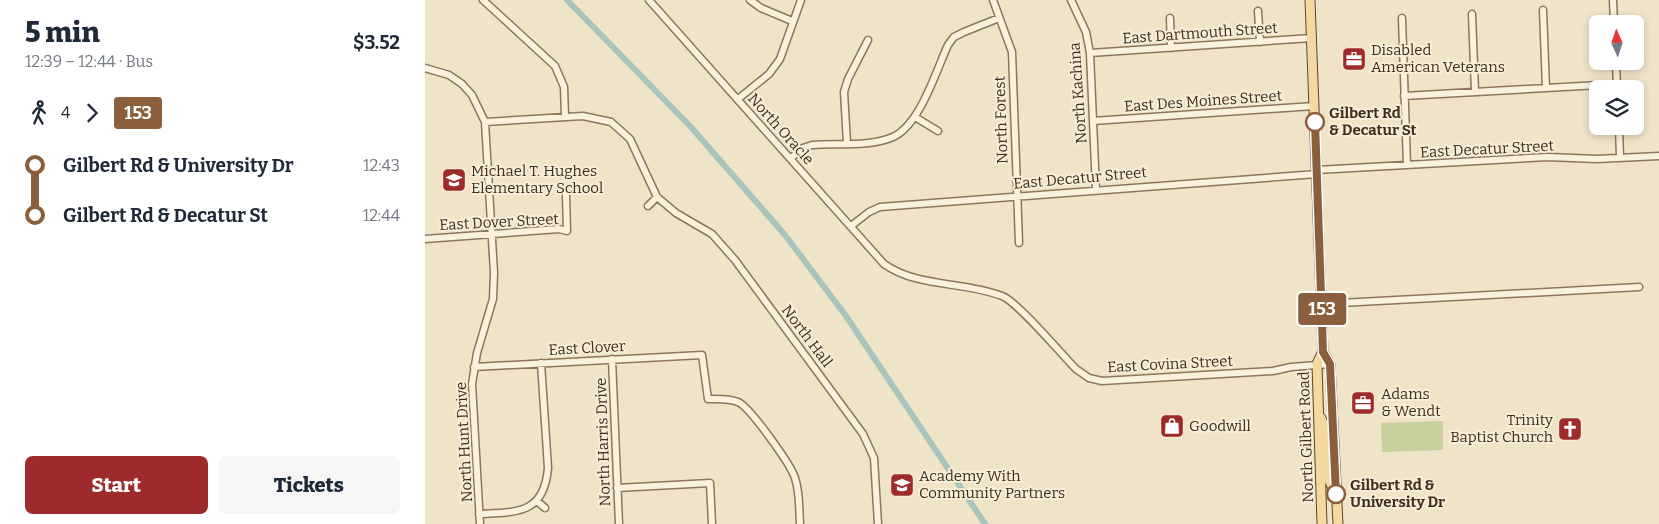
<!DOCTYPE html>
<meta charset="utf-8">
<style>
body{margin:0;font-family:Bitter,serif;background:#f6f6f7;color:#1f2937;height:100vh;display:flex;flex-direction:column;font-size:19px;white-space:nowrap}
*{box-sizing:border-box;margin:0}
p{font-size:16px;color:#747a83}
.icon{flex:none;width:28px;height:28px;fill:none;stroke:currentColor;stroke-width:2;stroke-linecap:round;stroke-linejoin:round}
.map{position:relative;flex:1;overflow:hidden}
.panel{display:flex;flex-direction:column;background:#fff;width:425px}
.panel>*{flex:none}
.badge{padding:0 10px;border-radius:4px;font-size:18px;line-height:32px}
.needle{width:32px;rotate:357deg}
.buttons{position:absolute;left:1164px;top:15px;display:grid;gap:10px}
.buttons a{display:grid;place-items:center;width:55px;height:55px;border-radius:8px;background:#fff;box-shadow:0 2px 8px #0003;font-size:25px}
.map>.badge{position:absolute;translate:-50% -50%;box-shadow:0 0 0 2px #fff}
.legs{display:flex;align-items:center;gap:8px;height:55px;padding:0 25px;font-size:16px}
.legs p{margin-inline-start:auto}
.head{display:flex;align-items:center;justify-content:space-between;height:85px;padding:0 25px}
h1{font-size:28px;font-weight:800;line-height:38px}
.cta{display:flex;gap:10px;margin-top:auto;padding:10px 25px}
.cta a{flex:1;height:58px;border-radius:8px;background:#9e2a2b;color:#fff;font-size:20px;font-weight:800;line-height:58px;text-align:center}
.cta a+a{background:#f6f6f7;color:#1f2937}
ul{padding:0 25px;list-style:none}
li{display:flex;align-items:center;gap:18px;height:50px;font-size:19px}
li i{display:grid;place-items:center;width:8px;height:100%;margin:0 6px;background:currentColor}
li i::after{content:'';width:12px;height:12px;margin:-6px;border:4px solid;border-radius:50%;background:#fff}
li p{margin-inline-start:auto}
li:first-child i{background:linear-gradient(#0000 50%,currentColor 0)}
li:last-child i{background:linear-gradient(currentColor 50%,#0000 0)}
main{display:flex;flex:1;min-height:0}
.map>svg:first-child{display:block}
</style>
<main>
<section class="panel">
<div class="head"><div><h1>5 min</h1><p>12:39 – 12:44 · Bus</p></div><b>$3.52</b></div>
<div class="legs"><svg class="icon" aria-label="walk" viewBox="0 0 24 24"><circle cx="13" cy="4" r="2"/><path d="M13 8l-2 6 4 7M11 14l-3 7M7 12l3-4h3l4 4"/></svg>4<svg class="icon" aria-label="forward" viewBox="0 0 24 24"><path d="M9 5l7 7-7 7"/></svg><b class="badge" style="background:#8b5e3c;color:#fff">153</b></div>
<ul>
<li><i style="color:#8b5e3c"></i><b>Gilbert Rd &amp; University Dr</b><p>12:43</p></li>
<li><i style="color:#8b5e3c"></i><b>Gilbert Rd &amp; Decatur St</b><p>12:44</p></li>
</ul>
<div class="cta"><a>Start</a><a>Tickets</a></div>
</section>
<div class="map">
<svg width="1234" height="524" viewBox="0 0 1234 524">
<rect width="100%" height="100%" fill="#f0e4c8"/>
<!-- green -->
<path fill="#c9cf9b" d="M1018,421V450L957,452L956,423Z"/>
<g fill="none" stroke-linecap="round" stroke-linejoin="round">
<!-- canal -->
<path stroke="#a9c4bc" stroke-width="6" d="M142,0L265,126L360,235L421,316L560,524"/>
<defs>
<path id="minor" d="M58,0L130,66L139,87L140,117
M224,0L459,264C493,288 539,281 577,296C593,302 636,354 651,369L664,378L677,381L848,371L866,367L905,364
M325,0L336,8L367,21
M568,0L587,52L594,243
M646,0L661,32L665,53L671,189
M1188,0L1189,24
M1118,10L1121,88
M833,11L835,42
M1047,14L1050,92
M745,18L746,48
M977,18L982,165
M665,53L887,38
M1191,61L1192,88
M0,68L24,75L37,84L47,95L60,122L69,273L68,299L52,353L47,384L55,524
M979,96L1192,84
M313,99L344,74L355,59L376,0
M490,117L513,131
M668,121L889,106
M60,122L158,116L186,122L205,139L232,197L251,213L287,234L310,260L438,434L449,458L453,524
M1194,126L1195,158
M422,143L419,92L423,79L443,40
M366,158L378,148L387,145C412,143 445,147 468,137C495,125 511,71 523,45L529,37L539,32L574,18
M892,170L1123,157L1172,159L1234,156
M223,206L232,197
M426,226L444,212L455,207L892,174
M0,239L134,229L142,231L141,195
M897,304L1214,287
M187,359L194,524
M49,367L277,355L283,399C293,399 303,398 313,402C325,407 366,465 370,478C375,493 374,509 375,524
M192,488L285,483L287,524
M112,501L120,508
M54,514C93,512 119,514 123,468L116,363"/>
<path id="major" d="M885,0L898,351L905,364L913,524
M896,418L900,428L903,451L909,454
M895,455L902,460L904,480L909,490
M897,524L892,364L898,351"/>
</defs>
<!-- minor casing -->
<use href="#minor" stroke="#8d765c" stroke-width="9"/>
<!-- major casing -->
<use href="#major" stroke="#5b4430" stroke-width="11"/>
<!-- minor -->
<use href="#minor" stroke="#faf1dc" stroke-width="6"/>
<!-- major -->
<use href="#major" stroke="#f3d9a0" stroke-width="9"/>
</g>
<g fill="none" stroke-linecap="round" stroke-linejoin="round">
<defs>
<path id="line-1" d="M890,122L898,352L905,364L911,494"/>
</defs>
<!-- line-1 casing -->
<use href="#line-1" stroke="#fff" stroke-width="11"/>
<!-- line-1 -->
<use href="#line-1" stroke="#8b5e3c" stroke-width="8"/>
</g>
<!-- icons -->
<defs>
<symbol id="office-square" viewBox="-11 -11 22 22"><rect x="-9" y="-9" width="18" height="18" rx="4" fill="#9e2a2b" stroke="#f7eed8"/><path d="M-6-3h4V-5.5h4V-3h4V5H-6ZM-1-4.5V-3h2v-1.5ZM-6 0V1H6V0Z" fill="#fff"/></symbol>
<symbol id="school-square" viewBox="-11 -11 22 22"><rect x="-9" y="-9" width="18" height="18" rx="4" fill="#9e2a2b" stroke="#f7eed8"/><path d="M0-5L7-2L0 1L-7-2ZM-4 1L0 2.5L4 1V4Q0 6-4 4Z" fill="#fff"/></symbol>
<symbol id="shop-square" viewBox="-11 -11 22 22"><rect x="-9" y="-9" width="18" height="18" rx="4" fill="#9e2a2b" stroke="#f7eed8"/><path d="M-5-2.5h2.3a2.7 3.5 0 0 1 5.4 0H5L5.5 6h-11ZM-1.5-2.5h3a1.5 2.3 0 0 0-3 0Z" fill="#fff"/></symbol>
<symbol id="church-square" viewBox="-11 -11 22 22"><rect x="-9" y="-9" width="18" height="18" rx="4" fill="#9e2a2b" stroke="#f7eed8"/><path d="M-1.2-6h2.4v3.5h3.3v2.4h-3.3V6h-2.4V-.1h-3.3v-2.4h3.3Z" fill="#fff"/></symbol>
</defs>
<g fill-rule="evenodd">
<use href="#office-square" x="915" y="45" width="28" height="28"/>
<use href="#school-square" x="15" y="166" width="28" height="28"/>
<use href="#office-square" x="924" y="389" width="28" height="28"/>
<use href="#shop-square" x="733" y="412" width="28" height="28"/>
<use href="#church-square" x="1131" y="415" width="28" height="28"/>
<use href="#school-square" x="463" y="471" width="28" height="28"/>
</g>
<!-- markers -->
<g fill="#fff" stroke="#8b5e3c" stroke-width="2.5">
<circle cx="890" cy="122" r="9"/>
<circle cx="911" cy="494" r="9"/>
</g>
<g text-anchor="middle" stroke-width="4" stroke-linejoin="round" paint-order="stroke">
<!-- street labels -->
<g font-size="15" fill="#3d2e20" stroke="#f7eed8">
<text transform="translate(775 33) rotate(-4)" y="5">East Dartmouth Street</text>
<text transform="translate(653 93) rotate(-94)" y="5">North Kachina</text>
<text transform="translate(778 101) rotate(-4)" y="5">East Des Moines Street</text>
<text transform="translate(576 120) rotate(-92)" y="5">North Forest</text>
<text transform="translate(356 129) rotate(48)" y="5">North Oracle</text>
<text transform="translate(1062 149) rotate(-3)" y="5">East Decatur Street</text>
<text transform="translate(655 178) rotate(-5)" y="5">East Decatur Street</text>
<text transform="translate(74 222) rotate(-3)" y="5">East Dover Street</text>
<text transform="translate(382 336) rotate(53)" y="5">North Hall</text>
<text transform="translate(162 348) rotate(-3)" y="5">East Clover</text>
<text transform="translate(745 364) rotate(-3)" y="5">East Covina Street</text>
<text transform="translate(881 437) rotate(-92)" y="5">North Gilbert Road</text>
<text transform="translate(39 442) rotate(-93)" y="5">North Hunt Drive</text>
<text transform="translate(178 442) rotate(-92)" y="5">North Harris Drive</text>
</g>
<!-- poi labels -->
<g font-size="15" fill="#3d2e20" stroke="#f7eed8" text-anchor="start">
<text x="946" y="55">Disabled<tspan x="946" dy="17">American Veterans</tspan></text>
<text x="46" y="176">Michael T. Hughes<tspan x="46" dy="17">Elementary School</tspan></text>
<text x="956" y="399">Adams<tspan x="956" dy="17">&amp; Wendt</tspan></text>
<text x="1128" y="425" text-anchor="end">Trinity<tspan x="1128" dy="17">Baptist Church</tspan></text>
<text x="764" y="431">Goodwill</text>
<text x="494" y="481">Academy With<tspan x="494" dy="17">Community Partners</tspan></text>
</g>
<!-- stop labels -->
<g font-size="15" font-weight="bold" fill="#3d2e20" stroke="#f7eed8" text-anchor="start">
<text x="904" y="118">Gilbert Rd<tspan x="904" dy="17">&amp; Decatur St</tspan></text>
<text x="925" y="490">Gilbert Rd &amp;<tspan x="925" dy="17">University Dr</tspan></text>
</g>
</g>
</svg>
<div class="buttons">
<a><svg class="needle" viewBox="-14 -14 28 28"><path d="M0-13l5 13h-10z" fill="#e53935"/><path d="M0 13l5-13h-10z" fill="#747a83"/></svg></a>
<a><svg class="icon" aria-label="layers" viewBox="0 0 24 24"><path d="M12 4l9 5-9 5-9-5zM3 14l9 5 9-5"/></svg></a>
</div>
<b class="badge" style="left:897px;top:309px;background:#8b5e3c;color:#fff">153</b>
</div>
</main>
